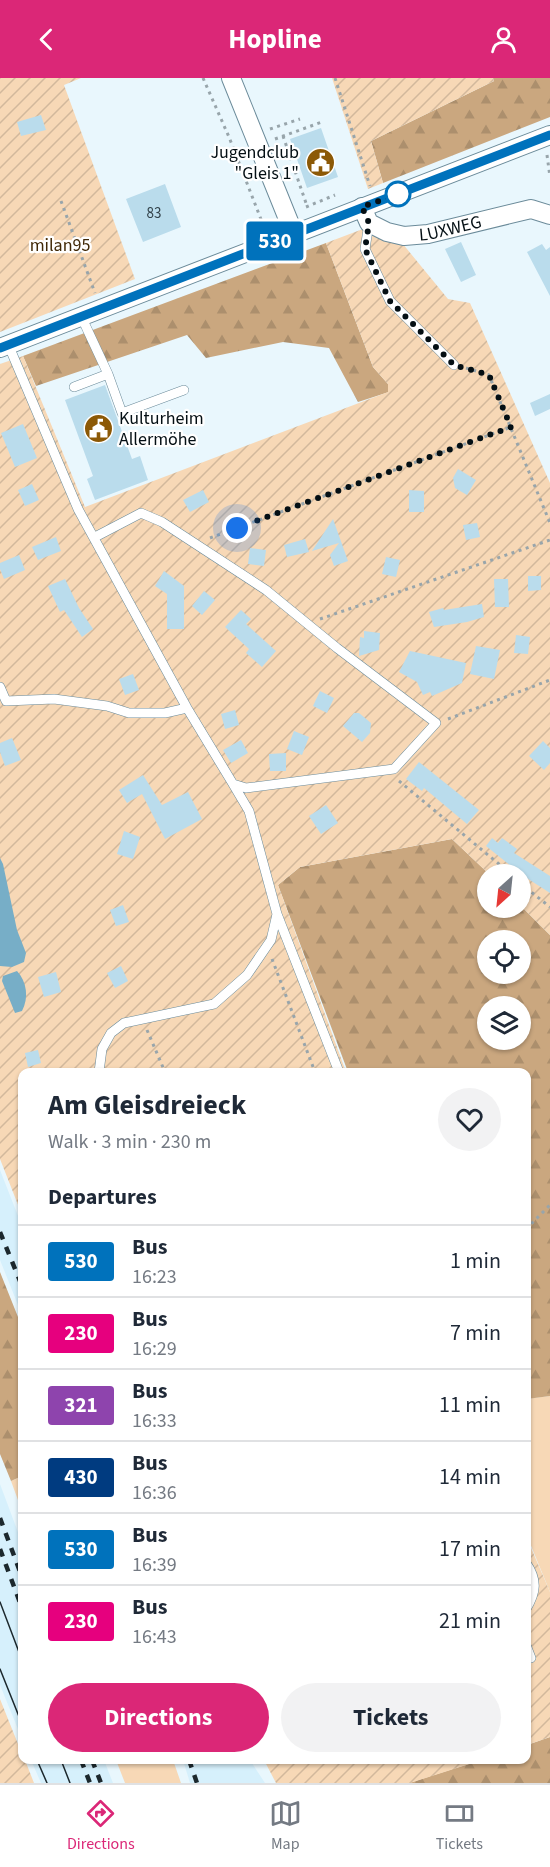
<!DOCTYPE html>
<meta charset="utf-8">
<style>
body{margin:0;font-family:"Source Sans 3",sans-serif;background:#f2f2f3;color:#1f2937;height:100vh;display:flex;flex-direction:column;font-size:22px;white-space:nowrap}
*{box-sizing:border-box;margin:0}
p{font-size:20px;color:#747a83}
.icon{flex:none;width:33px;height:33px;fill:none;stroke:currentColor;stroke-width:2;stroke-linecap:round;stroke-linejoin:round}
.map{position:relative;flex:1;overflow:hidden}
.panel{position:absolute;left:18px;top:990px;width:513px;height:696px;display:flex;flex-direction:column;background:#fff;border-radius:12px;box-shadow:0 2px 4px #0004}
.panel>*{flex:none}
.badge{padding:0 12px;border-radius:4px;font-size:21px;line-height:39px}
.needle{width:39px;rotate:207deg}
.buttons{position:absolute;left:477px;top:786px;display:grid;gap:12px}
.buttons a{display:grid;place-items:center;width:54px;height:54px;border-radius:50%;background:#fff;box-shadow:0 2px 4px #0004;font-size:30px}
.you{position:absolute;width:30px;height:30px;margin:-15px;border:4px solid #fff;border-radius:50%;background:#1a73e8;box-shadow:0 0 0 9px #1a73e833}
.map>.badge{position:absolute;translate:-50% -50%;box-shadow:0 0 0 3px #fff}
h2{padding:0 30px;font-size:22px;line-height:54px}
.round{display:grid;place-items:center;flex:none;width:63px;height:63px;border-radius:32px;background:#f2f2f3}
.summary{display:flex;align-items:center;justify-content:space-between;height:102px;padding:0 30px}
h1{font-size:28px;font-weight:700;line-height:45px}
.primary-button{display:flex;gap:12px;margin-top:auto;padding:12px 30px}
.primary-button a{flex:1;height:69px;border-radius:36px;background:#db2777;color:#fff;font-size:24px;font-weight:700;line-height:69px;text-align:center}
.primary-button a+a{background:#f2f2f3;color:#1f2937}
ul{padding:0;list-style:none}
li{display:flex;align-items:center;gap:18px;height:72px;padding:0 30px;border-top:2px solid #e0e1e3}
li div{flex:1}
li b{display:block;font-size:22px}
li em{font-style:normal}
li .badge{min-width:66px;font-weight:700;text-align:center}
header{display:flex;justify-content:space-between;align-items:center;height:78px;padding:0 30px;background:#db2777;color:#fff;font-size:27px;font-weight:700}
.tab-bar{display:flex;justify-content:space-around;align-items:center;height:84px;border-top:2px solid #e0e1e3;background:#fff;font-size:16px;color:#747a83}
.tab-bar a{display:grid;justify-items:center;gap:3px}
.tab-bar .active{color:#db2777}
.map>svg:first-child{display:block}
</style>
<header><svg class="icon" aria-label="back" viewBox="0 0 24 24"><path d="M15 5l-7 7 7 7"/></svg>Hopline<svg class="icon" aria-label="person" viewBox="0 0 24 24"><circle cx="12" cy="8" r="4"/><path d="M4 21q1-7 8-7t8 7"/></svg></header>
<div class="map">
<svg width="550" height="1705" viewBox="0 0 550 1705">
<defs>
<pattern id="forest-firs" width="22" height="20" patternUnits="userSpaceOnUse" patternTransform="scale(1.5)"><rect width="22" height="20" fill="#caa77f"/><path d="M5 1l3.5 6h-7zM16 11l3.5 6h-7z" fill="#ac8f6d"/></pattern>
<pattern id="garden-furrows" width="10" height="10" patternUnits="userSpaceOnUse" patternTransform="scale(1.5)"><rect width="10" height="10" fill="#f7d8b6"/><path d="M-1 1l2-2M0 10L10 0M9 11l2-2" fill="none" stroke="#d2b89c"/></pattern>
</defs>
<rect width="100%" height="100%" fill="#e9f7fd"/>
<!-- built -->
<path fill="#d6f0fc" d="M0,1092L22,1148V1237L0,1182Z
M0,1406L22,1465V1661L0,1607Z
M31,1682H104L113,1705H41Z
M183,1682H250L265,1705H190Z"/>
<!-- grass -->
<path fill="#f7d8b6" d="M550,1318V1514L527,1458L526,1321Z
M22,1398V1433L11,1403Z
M116,1682H173L181,1705H125Z"/>
<!-- forest -->
<path fill="url(#forest-firs)" fill-rule="evenodd" d="M493,0H550V39L383,105L371,63L494,3Z
M326,165L373,289L388,306L389,314L358,324L329,270L283,264L206,280L187,257L36,308L23,278Z
M452,761L489,796L488,830L521,828L550,857V1318L527,1321L526,994H348L278,807L300,789ZM488,862H520V896H488ZM488,928H520V962H488Z
M0,1194L22,1249V1398L11,1403L0,1376Z
M550,1659V1705H409L481,1682H526L527,1667Z"/>
<!-- garden -->
<path fill="url(#garden-furrows)" d="M0,0H81L64,7L135,201L0,254Z
M332,0H493L494,3L371,63L383,105L368,111Z
M384,143L448,221L470,225L550,405V857L521,828L520,796H489L452,761L300,789L278,807L346,994H22V1137L0,1081V286L23,278L85,429L388,314V306L373,289L326,165Z
M526,1458L550,1514V1659L527,1667Z
M0,1621L22,1676V1682H25L34,1705H0Z
M264,1682H482L410,1705H276Z"/>
<!-- water -->
<path fill="#77aec7" d="M0,780L3,786L17,852L26,875L24,884L12,889L0,888Z
M17,893C27,904 29,920 22,933L15,935L2,903L3,898Z"/>
<!-- building -->
<path fill="#badcec" d="M41,37L46,52L21,58L17,44Z
M321,50L338,99L307,110L290,61Z
M165,106L181,149L143,164L126,121Z
M461,164L476,197L461,204L445,171Z
M542,166L546,172L550,169V218L527,174Z
M105,307L132,381L140,378L148,402L95,422L87,401L93,398L65,322Z
M550,316V331L535,338L530,325Z
M23,346L37,380L15,389L1,355Z
M458,391L476,402L467,417L455,410L453,400Z
M32,406L39,422L25,428L18,412Z
M203,412L209,424L190,434L183,422Z
M409,412L424,413V434H409Z
M333,441L348,483L334,488L330,477L339,465L312,473Z
M477,445L480,459L466,462L463,447Z
M56,459L61,473L38,482L32,469Z
M305,461L309,474L287,479L284,467Z
M250,470L266,472L264,488L248,486Z
M19,477L25,492L4,501L0,491V485Z
M386,479L400,482L396,499L382,496Z
M164,493L184,508V551H167V516L155,508Z
M528,498H541V512L528,513Z
M65,501L79,530L93,551L82,559L64,532L60,534L48,508Z
M494,501H508L509,529H495Z
M204,513L215,522L202,537L192,528Z
M482,526L484,539L467,544L434,549L429,534L443,530L444,532Z
M241,532L251,541L246,546L276,573L262,589L246,575L249,571L225,549Z
M364,553L380,555L379,572L359,578L360,559L364,560Z
M516,557L530,559L528,576L514,575Z
M476,568L500,572L494,601L470,596Z
M410,573L466,585L462,605L432,618L430,614L423,617L417,604L399,594Z
M133,596L139,612L125,617L119,601Z
M320,613L334,620L327,635L313,628Z
M235,632L239,647L225,651L221,636Z
M354,635H359L371,645L370,655L362,664L343,648Z
M294,653L309,659L302,677L287,671Z
M12,660L21,682L5,688L0,674V665Z
M241,662L248,675L231,685L223,672Z
M543,663L550,670V685L544,692L529,678Z
M286,675V693H270L269,676Z
M419,684L479,732L467,746L424,710L422,713L406,701Z
M143,697L162,727L188,714L202,741L165,761L142,716L127,725L119,712Z
M326,727L338,745L321,756L309,738Z
M124,753L140,759L133,781L117,776Z
M492,760L498,765L502,760L517,771L514,775L550,798V815L522,797L486,768Z
M123,827L129,844L116,848L110,832Z
M121,888L128,903L115,910L107,895Z
M56,894L61,914L44,919L38,899Z
M38,972L41,985L28,989L25,975Z"/>
<g fill="none" stroke-linecap="round" stroke-linejoin="round">
<defs>
<path id="lane" d="M369,145L365,171L390,223L454,287
M8,266L78,431L187,630L233,706L246,710L394,691L436,645L337,570L266,512L162,444L141,435L95,459
M108,296L122,335L184,312
M74,309L108,296L81,238
M0,609L6,623L54,621L107,628L129,635H165L187,630
M277,836L339,994
M99,994L102,971L111,955L124,945L214,926L247,897L271,862L277,836L249,733L233,706
M526,1485C538,1502 536,1515 526,1531
M526,1567L531,1580"/>
<g id="street">
<path d="M231,0L294,156"/>
<path id="s1" d="M362,129L369,145L387,154L404,158L428,156L531,131L550,137"/>
<path d="M0,270L550,57"/>
</g>
</defs>
<!-- lane casing -->
<use href="#lane" stroke="#6b8b9a" stroke-width="10"/>
<!-- street casing -->
<use href="#street" stroke="#6b8b9a" stroke-width="20"/>
<!-- path -->
<path stroke="#98a5ab" stroke-width="3" stroke-dasharray="3 4.5" stroke-linecap="butt" d="M203,0L229,59L264,149
M335,0L370,108
M270,51L300,41
M283,58L307,128
M275,61L322,44
M547,77L550,99
M61,123L95,215
M306,129L335,117
M466,290L489,297L550,445
M210,460L511,349
M320,541L550,462
M448,641L550,602
M399,703L511,796
M520,805L550,829
M272,881L315,994
M147,952L165,994
M526,1151L550,1127"/>
<!-- lane -->
<use href="#lane" stroke="#fff" stroke-width="9"/>
<!-- street -->
<use href="#street" stroke="#fff" stroke-width="18"/>
<!-- tram -->
<path stroke="#1c282d" stroke-width="1.5" d="M0,1524L22,1582
M0,1591L22,1646
M37,1682L47,1705
M61,1682L70,1705"/>
<!-- rail -->
<path stroke="#1c282d" stroke-width="4.5" stroke-dasharray="8 8" stroke-linecap="butt" d="M0,1154L22,1208
M0,1440L22,1499
M0,1471L22,1530
M81,1682L90,1705
M92,1682L101,1705
M189,1682L197,1705"/>
</g>
<g fill="none" stroke-linecap="round" stroke-linejoin="round">
<defs>
<path id="line" d="M0,270L550,57"/>
</defs>
<!-- line casing -->
<use href="#line" stroke="#fff" stroke-width="14"/>
<!-- line -->
<use href="#line" stroke="#0072bc" stroke-width="9"/>
<!-- walk -->
<path stroke="#040f14" stroke-width="6" stroke-dasharray="0 10.8" d="M237,450L511,349L489,297L454,287L390,223L365,171L369,145L362,129L398,116"/>
</g>
<!-- icons -->
<defs>
<symbol id="civic-disc" viewBox="-11 -11 22 22"><circle r="9.5" fill="#8c5906" stroke="#fff"/><path d="M-.6-6.5H3V-4.5H.6V-3L4-1V1h2V6H-6V1h2V-1L-.6-3ZM-1.2 2.5V6h2.4V2.5Z" fill="#fff"/></symbol>
</defs>
<g fill-rule="evenodd">
<use href="#civic-disc" x="304" y="68" width="33" height="33"/>
<use href="#civic-disc" x="82" y="334" width="33" height="33"/>
</g>
<!-- markers -->
<circle fill="#fff" stroke="#0072bc" stroke-width="3" cx="398" cy="116" r="12"/>
<g text-anchor="middle" stroke-width="4.5" stroke-linejoin="round" paint-order="stroke">
<!-- number labels -->
<g font-size="15" fill="#32424a">
<text x="154" y="140">83</text>
</g>
<!-- poi labels -->
<g font-size="18" fill="#040f14" stroke="#fff" text-anchor="end">
<text x="299" y="80">Jugendclub<tspan x="299" dy="21">"Gleis 1"</tspan></text>
<text x="119" y="346" text-anchor="start">Kulturheim<tspan x="119" dy="21">Allermöhe</tspan></text>
</g>
<!-- street labels -->
<g font-size="18" fill="#040f14" stroke="#fff">
<text dy="6" stroke="none"><textPath href="#s1" startOffset="102">LUXWEG</textPath></text>
</g>
<!-- park labels -->
<g font-size="18" fill="#402806" stroke="#fff">
<text x="60" y="173">milan95</text>
</g>
</g>
</svg>
<div class="buttons">
<a><svg class="needle" viewBox="-14 -14 28 28"><path d="M0-13l5 13h-10z" fill="#e53935"/><path d="M0 13l5-13h-10z" fill="#747a83"/></svg></a>
<a><svg class="icon" aria-label="locate" viewBox="0 0 24 24"><circle cx="12" cy="12" r="6"/><path d="M12 2v4M12 18v4M2 12h4M18 12h4"/></svg></a>
<a><svg class="icon" aria-label="layers" viewBox="0 0 24 24"><path d="M12 4l9 5-9 5-9-5zM3 14l9 5 9-5"/></svg></a>
</div>
<div class="you" style="left:237px;top:450px"></div>
<b class="badge" style="left:275px;top:163px;background:#0072bc;color:#fff">530</b>
<section class="panel">
<div class="summary"><div><h1>Am Gleisdreieck</h1><p>Walk · 3 min · 230 m</p></div><a class="round"><svg class="icon" aria-label="heart" viewBox="0 0 24 24"><path d="M12 20l-8-8c-3-5 5-10 8-4 3-6 11-1 8 4z"/></svg></a></div>
<h2>Departures</h2>
<ul>
<li><span class="badge" style="background:#0072bc;color:#fff">530</span><div><b>Bus</b><p>16:23</p></div><em>1 min</em></li>
<li><span class="badge" style="background:#e6007e;color:#fff">230</span><div><b>Bus</b><p>16:29</p></div><em>7 min</em></li>
<li><span class="badge" style="background:#8e44ad;color:#fff">321</span><div><b>Bus</b><p>16:33</p></div><em>11 min</em></li>
<li><span class="badge" style="background:#003b80;color:#fff">430</span><div><b>Bus</b><p>16:36</p></div><em>14 min</em></li>
<li><span class="badge" style="background:#0072bc;color:#fff">530</span><div><b>Bus</b><p>16:39</p></div><em>17 min</em></li>
<li><span class="badge" style="background:#e6007e;color:#fff">230</span><div><b>Bus</b><p>16:43</p></div><em>21 min</em></li>
</ul>
<div class="primary-button"><a>Directions</a><a>Tickets</a></div>
</section>
</div>
<nav class="tab-bar">
<a class="active"><svg class="icon" aria-label="directions" viewBox="0 0 24 24"><path d="M12 3l9 9-9 9-9-9zM9 14v-3h6M13 9l2 2-2 2"/></svg>Directions</a>
<a><svg class="icon" aria-label="map" viewBox="0 0 24 24"><path d="M3 6l6-2 6 2 6-2v14l-6 2-6-2-6 2zM9 4v14M15 6v14"/></svg>Map</a>
<a><svg class="icon" aria-label="tickets" viewBox="0 0 24 24"><path d="M3 7h18v10H3zM15 7v10"/></svg>Tickets</a>
</nav>
